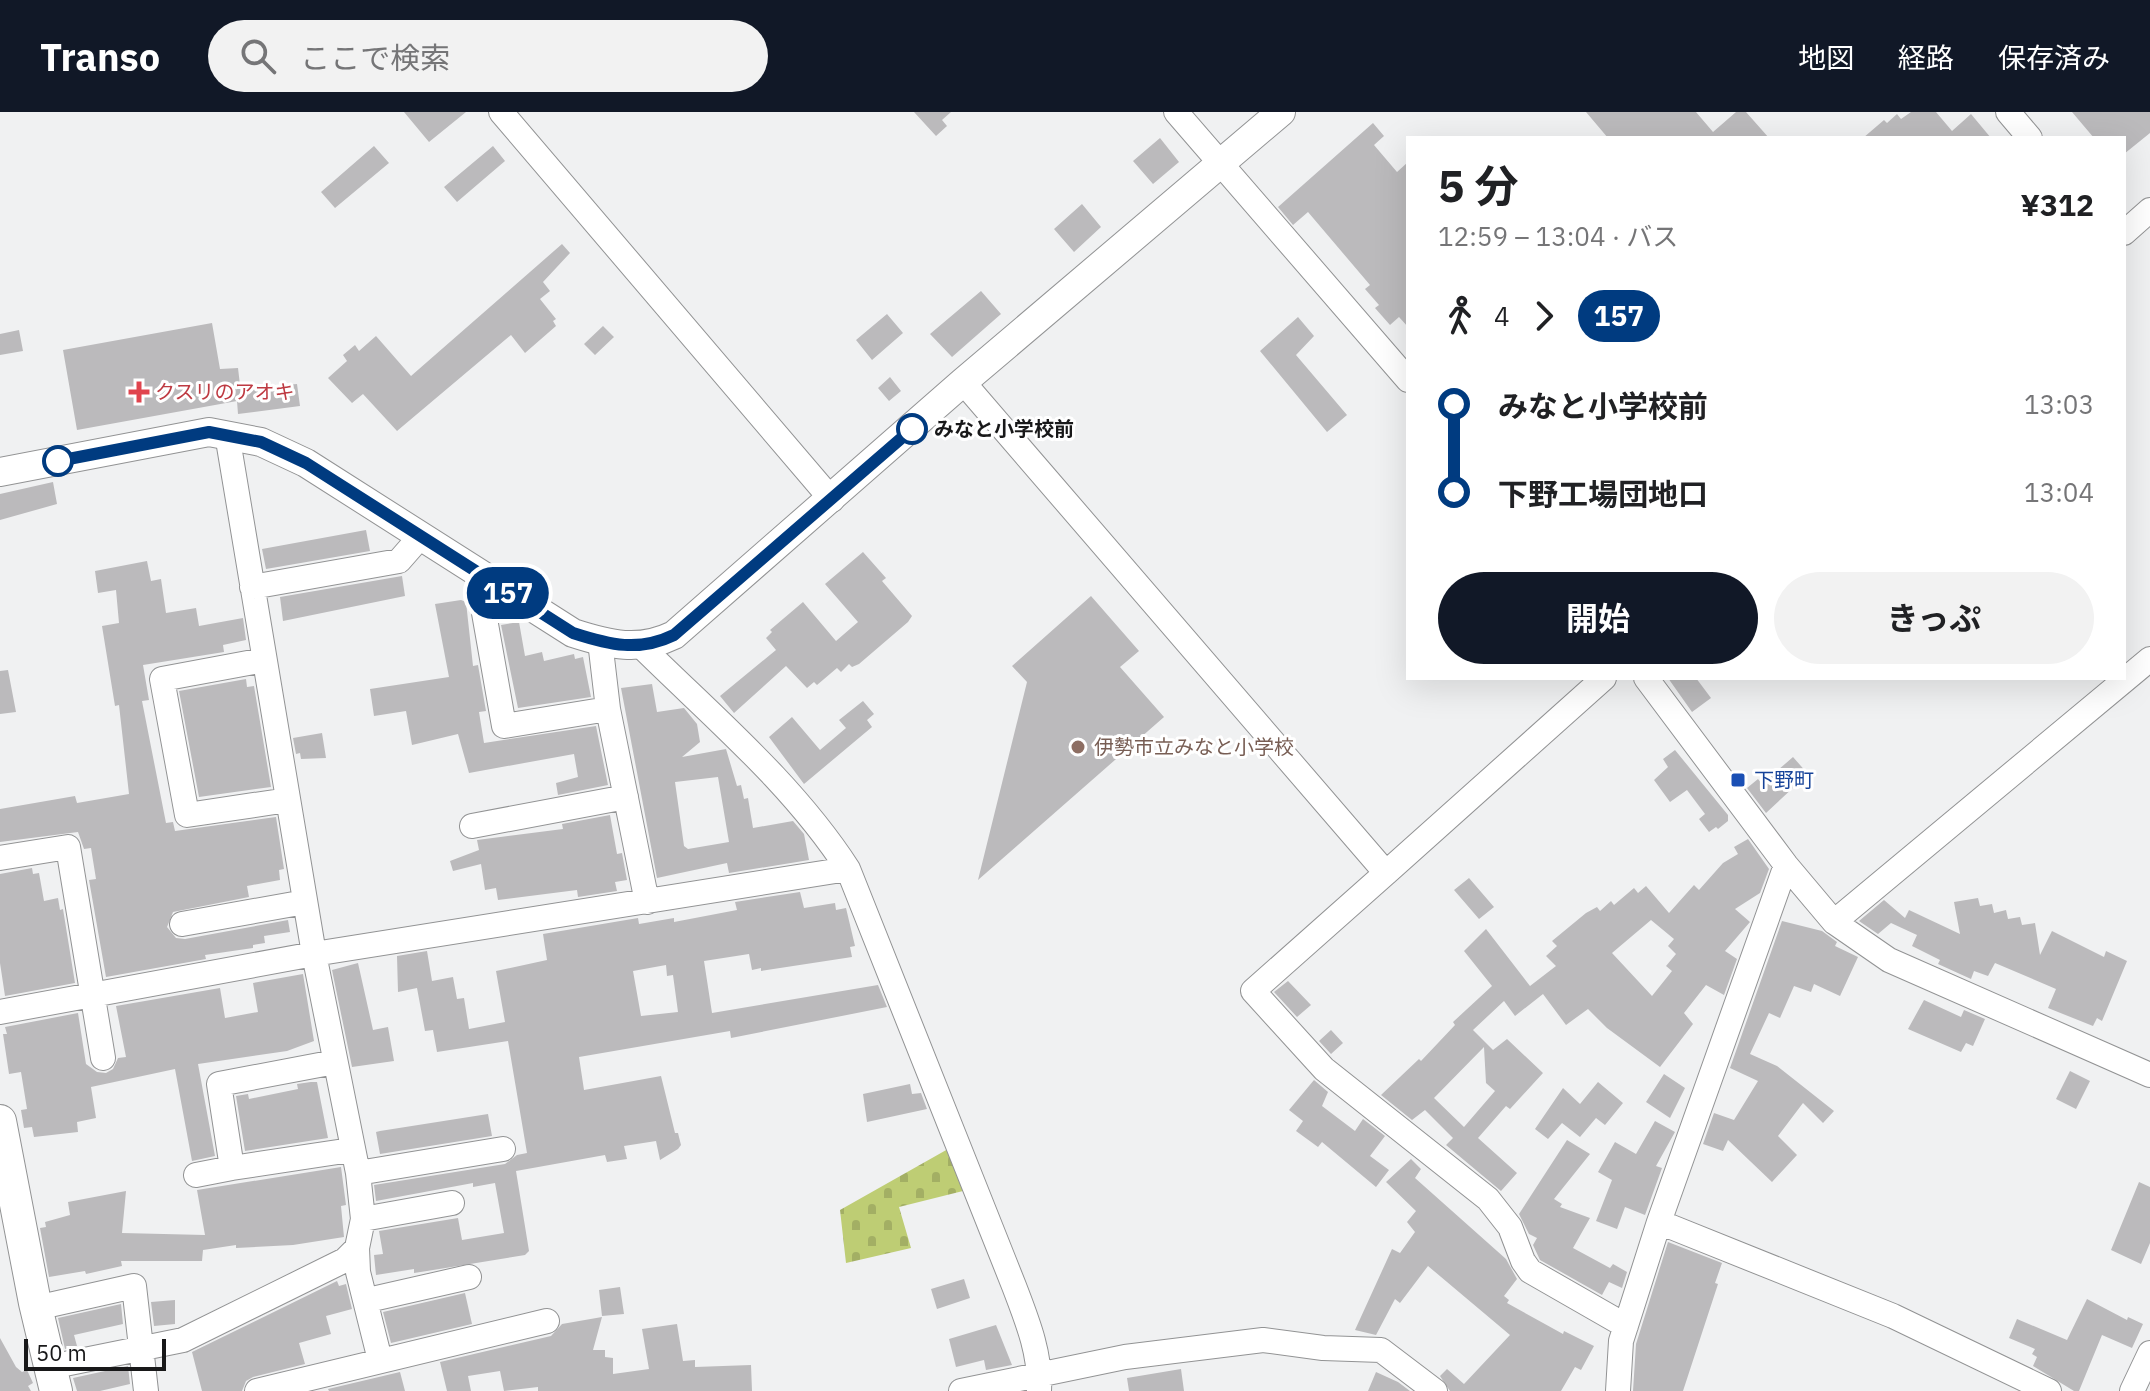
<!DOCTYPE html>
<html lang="ja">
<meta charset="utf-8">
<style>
body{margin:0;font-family:"IBM Plex Sans","Noto Sans JP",sans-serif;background:#f2f2f2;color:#202124;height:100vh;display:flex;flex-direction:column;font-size:30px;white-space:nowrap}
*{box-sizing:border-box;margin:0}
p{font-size:26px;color:#757577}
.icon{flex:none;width:44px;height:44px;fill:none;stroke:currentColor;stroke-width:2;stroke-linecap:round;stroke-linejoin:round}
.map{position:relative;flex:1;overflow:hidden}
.sheet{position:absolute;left:1406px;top:24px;width:720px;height:544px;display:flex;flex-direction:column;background:#fff;border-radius:0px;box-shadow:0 8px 32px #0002}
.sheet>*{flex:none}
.badge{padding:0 16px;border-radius:26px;font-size:28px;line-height:52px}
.scale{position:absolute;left:24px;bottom:20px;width:142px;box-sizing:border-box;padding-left:8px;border:4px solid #181819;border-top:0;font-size:22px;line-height:28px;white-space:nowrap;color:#181819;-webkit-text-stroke:6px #fff;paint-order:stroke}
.map>.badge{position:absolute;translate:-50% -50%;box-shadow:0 0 0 4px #fff}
.legs{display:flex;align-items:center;gap:12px;height:88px;padding:0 32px;font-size:26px}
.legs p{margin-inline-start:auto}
.head{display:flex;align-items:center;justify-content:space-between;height:136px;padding:0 32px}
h1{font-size:44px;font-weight:700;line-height:60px}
.action{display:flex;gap:16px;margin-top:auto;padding:16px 32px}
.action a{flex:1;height:92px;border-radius:48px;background:#111827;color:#fff;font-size:32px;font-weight:700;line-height:92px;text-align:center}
.action a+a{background:#f2f2f2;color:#202124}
ul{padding:0 32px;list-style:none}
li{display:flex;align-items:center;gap:28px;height:88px;font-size:30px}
li i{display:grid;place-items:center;width:12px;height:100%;margin:0 10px;background:currentColor}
li i::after{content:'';width:20px;height:20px;margin:-10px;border:6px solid;border-radius:50%;background:#fff}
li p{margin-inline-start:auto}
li:first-child i{background:linear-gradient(#0000 50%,currentColor 0)}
li:last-child i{background:linear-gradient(currentColor 50%,#0000 0)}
header{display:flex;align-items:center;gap:48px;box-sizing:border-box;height:112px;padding:0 40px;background:#111827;color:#fff}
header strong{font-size:38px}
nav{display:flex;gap:44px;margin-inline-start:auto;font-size:28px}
.search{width:560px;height:72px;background:#f2f2f2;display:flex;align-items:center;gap:20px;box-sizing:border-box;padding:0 28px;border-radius:44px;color:#757577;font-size:30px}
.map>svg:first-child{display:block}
</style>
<header>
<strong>Transo</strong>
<div class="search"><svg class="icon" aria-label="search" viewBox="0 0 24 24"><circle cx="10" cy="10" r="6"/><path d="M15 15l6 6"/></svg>ここで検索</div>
<nav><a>地図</a><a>経路</a><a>保存済み</a></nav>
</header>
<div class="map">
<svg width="2150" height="1279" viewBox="0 0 2150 1279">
<defs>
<pattern id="cemetery-stones" width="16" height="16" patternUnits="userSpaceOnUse" patternTransform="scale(2)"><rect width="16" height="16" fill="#becd74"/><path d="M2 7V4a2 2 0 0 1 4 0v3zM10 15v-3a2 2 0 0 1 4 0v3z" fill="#a3af64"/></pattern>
</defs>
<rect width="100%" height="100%" fill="#f0f1f2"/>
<!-- cemetery -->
<path fill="url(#cemetery-stones)" d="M948,1037L967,1078L899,1095L911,1136L846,1151L840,1098Z"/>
<!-- building -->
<path fill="#bbbabc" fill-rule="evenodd" d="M404,0H466L429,30Z
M914,0H951L942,8L947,14L936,24Z
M1586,0H1696L1713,20L1736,0H1746L1769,26H1608Z
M1911,0H1936L1952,19L1971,2L1991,26H1863L1884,8L1887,11L1897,2L1901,7Z
M2072,0H2150V21L2124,42V26H2094Z
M1373,11L1384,24L1374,33L1397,60L1408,50V215L1399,205L1390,213L1375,196L1379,193L1365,177L1370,173L1308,100L1293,113L1278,95Z
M1160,26L1179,50L1153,72L1133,49Z
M374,34L389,51L335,96L321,80Z
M493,34L505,49L457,90L444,75Z
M1082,92L1101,115L1074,140L1054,117Z
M562,132L570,141L543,170L550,179L540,187L556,207L553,209L556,214L525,241L511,223L397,319L363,282L352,291L328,266L347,249L343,243L355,233L359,239L376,224L411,264Z
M981,179L1001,202L952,245L930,222Z
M887,202L903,221L872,248L856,228Z
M1298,205L1314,224L1296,243L1347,303L1327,320L1260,239Z
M212,211L220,257L238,256L240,273L248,272L249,276L297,272L300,294L238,302L237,289L77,318L63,238Z
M603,214L614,225L595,243L584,232Z
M19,218L23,239L0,243V222Z
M890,265L901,279L889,289L878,276Z
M53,370L57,392L0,408V382Z
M366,418L370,439L266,457L262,437Z
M863,440L886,466L882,469L912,504L908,510L859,552L852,555L849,552L841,560L837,556L817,573L814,570L807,576L786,554L734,601L720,584L776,538L766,526L772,520L770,518L803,490L836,529L858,510L825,472Z
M147,449L151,469L161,467L166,501L196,496L199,514L243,506L246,528L223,533L224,540L143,553L149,588L142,589L166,711L173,710L175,719L276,705L284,757L279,758L280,768L247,774L249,785L173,800L167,815L176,826L185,827L288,808L290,820L264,824L265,831L253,833V836L205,843L206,847L106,865L89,768L96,767L91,736L84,737L78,720L0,730V697L75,684L77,691L129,682L119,593L115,594L102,514L119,511L116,478L98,481L95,459Z
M402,464L405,484L283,509L280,485Z
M1091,484L1139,539L1120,555L1164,605L978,768L1027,570L1012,554Z
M461,488L466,490L473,554L478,553L486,599L479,600L484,631L596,614L608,673L558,683L556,671L578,665L574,642L469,661L458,622L412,633L406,599L374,604L370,577L449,565L435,492Z
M519,510L525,544L542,540L544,549L574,542L575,547L583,545L591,585L518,596L501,513Z
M8,558L16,600L0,602V559Z
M1668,566H1696L1711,586L1692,600Z
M246,567L247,575L254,574L271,675L199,685L179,579Z
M652,572L657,600L684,596L697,612L700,630L682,645L726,637L737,674L741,673L744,687L748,686L753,716L793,709L804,722L809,748L729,761L727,751L657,766L621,576ZM718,665L729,730L688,737L684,734L675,670Z
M863,589L874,602L867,608L872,615L804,672L769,625L792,605L820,638L846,616L839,608Z
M322,621L326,646L301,647L300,641L296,642L293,626Z
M1675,638L1728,703V709L1718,717L1716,715L1709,720L1699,707L1705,702L1687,678L1670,690L1654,668L1668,655L1663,647Z
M1793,645L1808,662L1766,701L1747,676L1758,667L1762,672Z
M610,703L617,742L622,741L627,768L615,770L617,779L578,785L577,778L498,788L496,776L485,778L481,752L453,759L450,749L479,738L477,728L563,717L562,712Z
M1748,727L1769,757L1760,781L1735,797L1750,810L1725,839L1737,847L1724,883L1706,873L1684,901L1693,912L1660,955L1607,916L1588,897L1566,913L1543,882L1515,904L1504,889L1473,918L1493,938L1507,927L1543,961L1510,997L1506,994L1478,1026L1517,1061L1501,1079L1446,1033L1453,1026L1425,998L1412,1008L1381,983L1419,947L1421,949L1455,913L1453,910L1492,874L1464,839L1486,817L1530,874L1556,854L1546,844L1557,834L1552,829L1586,801L1597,795L1600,799L1611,789L1614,793L1634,776L1638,781L1646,774L1669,801L1694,773L1699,778L1723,751L1738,742L1734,735ZM1651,808L1674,827L1668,834L1676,842L1666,854L1672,859L1652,884L1612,841ZM1484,935L1486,971L1495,979L1464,1015L1434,986Z
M32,756L33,762L39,761L44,789L58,786L60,798L63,797L75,871L5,884L0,851V762Z
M1469,766L1494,795L1479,807L1454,778Z
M800,780L804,796L835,791L836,798L846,796L855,834L850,835L852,845L761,859V856L752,858L749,842L704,849L712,901L878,873L887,895L731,926L730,919L579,945L584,978L661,964L675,1021H678L681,1033L678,1037L660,1048L656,1029L624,1034L627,1047L607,1050L605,1043L516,1059L529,1139L525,1143L427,1159L414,1161V1157L376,1163L374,1143L383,1142L379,1119L458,1106L462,1128L504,1121L495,1071L473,1075V1071L376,1089L374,1073L505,1052L517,1043L527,1041L508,929L437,940L433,918L425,919L417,876L398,880L397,844L427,839L432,869L453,865L457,887L464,886L469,917L505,910L496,859L547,848L543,822L638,806L639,812L674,806V810L737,798L735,790ZM666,853L667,864L673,863L678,900L641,904L633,859Z
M1978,786L1980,794L1992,792L1994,801L2006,798L2008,807L2020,805L2022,813L2035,811L2040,843L2052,819L2104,845L2106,839L2127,849L2102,909L2097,906L2093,914L2048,896L2056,877L1995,851L1988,864L1974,859L1971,867L1938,852L1940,848L1912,834L1917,823L1891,811L1878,822L1859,809L1884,788L1905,806L1909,798L1960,822L1954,790Z
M1782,809L1822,819L1837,830L1835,834L1858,845L1840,884L1814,872L1811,880L1794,874L1780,906L1769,901L1750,942L1777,954L1834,999L1823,1011L1803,991L1778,1024L1797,1043L1772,1070L1728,1028L1723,1039L1703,1032L1714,1001L1734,1008L1758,969L1730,956Z
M358,851L373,918L388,915L394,949L352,955L332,858Z
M303,862L314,929L287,939L198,952L215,1044L192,1049L175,957L91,975L96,1006L77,1010L78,1020L34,1025L32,1015L24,1016L21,998L27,997L21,960L9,962L3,922H7L5,915L78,901L86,952L97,960L106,961L113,957L118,946L126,945L116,894L220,876L225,906L258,900L253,871Z
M1288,869L1311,893L1297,905L1274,880Z
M1924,888L1961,905L1964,898L1985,907L1973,934L1966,931L1961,940L1908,917Z
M1331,918L1343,931L1331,942L1319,929Z
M2070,959L2090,969L2076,997L2056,987Z
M1664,962L1685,976L1670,1006L1646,990Z
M1314,968L1328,980L1322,994L1355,1019L1363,1007L1385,1024L1370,1044L1389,1058L1376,1075L1322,1030L1318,1035L1296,1019L1303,1009L1289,998Z
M311,970H317L328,1026L245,1039L236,984L248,982L249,987L298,977L297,972Z
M1598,970L1623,991L1605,1013L1596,1006L1580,1025L1562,1011L1548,1027L1535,1017L1563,976L1580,992Z
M910,972L912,982L921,981L927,997L867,1010L863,982Z
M488,1002L492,1024L380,1042L376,1020L380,1019Z
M1655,1009L1675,1020L1656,1054L1662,1056L1645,1103L1625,1095L1617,1117L1596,1109L1612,1068L1598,1060L1615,1030L1636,1042Z
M1567,1028L1590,1042L1554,1087L1562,1092L1560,1095L1590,1106L1573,1136L1610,1156L1613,1152L1627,1160L1622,1176L1609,1170L1602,1183L1540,1148L1533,1133L1537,1126L1529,1122L1519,1102Z
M1411,1047L1421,1057L1415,1066L1506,1147L1517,1167L1504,1184L1509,1188L1507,1191L1563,1222L1564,1219L1594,1234L1581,1258L1575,1255L1561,1279H1450L1440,1264L1447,1257L1464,1272L1510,1223L1428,1154L1400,1191L1395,1187L1376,1223L1355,1218L1392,1137L1400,1141L1415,1120L1407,1110L1416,1099L1386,1070Z
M341,1055L346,1093L341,1094L344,1125L293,1133L236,1136V1133L203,1138L202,1149H121L122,1154L86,1162L85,1159L49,1165L40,1116L46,1115L45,1110L70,1103L68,1090L126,1079L122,1121L205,1123L197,1078Z
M2139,1070L2150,1075V1131L2141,1152L2111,1138Z
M1668,1130L1722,1151L1715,1171L1718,1172L1683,1279H1633L1636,1232Z
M964,1167L970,1186L937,1197L931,1177Z
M337,1169L339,1174L346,1172L352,1197L326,1204L331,1222L299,1231L305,1252L253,1265L246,1269L242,1279H202L192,1240Z
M620,1175L624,1202L602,1204L599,1178Z
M465,1181L472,1212L391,1231L383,1200Z
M2087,1187L2127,1208L2128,1205L2143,1212L2132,1236L2102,1223L2079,1279H2074L2033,1254L2037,1245L2032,1242L2035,1237L2009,1226L2017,1207L2067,1228Z
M175,1188V1212L154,1214L151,1190Z
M121,1192L123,1212L74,1223L77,1234L65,1237L58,1206Z
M602,1205L593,1238H605V1245L613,1246V1262L649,1257L642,1217L677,1212L683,1249L695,1248V1255L751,1253L752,1279H538V1275L504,1279L500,1259L468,1264L471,1279H447L440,1250L551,1224L562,1212Z
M996,1213L1012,1253L986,1258L984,1248L956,1255L949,1227Z
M0,1226L16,1255L22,1260L27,1258L33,1271L28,1274L31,1279H0Z
M128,1254L130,1272L100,1279H77L73,1266Z
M1181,1257L1184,1279H1129L1127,1266Z
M400,1260L405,1279H329L328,1277Z
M1376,1260L1398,1270L1410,1279H1368Z"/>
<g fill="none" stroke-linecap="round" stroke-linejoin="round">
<defs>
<path id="minor" d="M501,0L832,388
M1176,0L1408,268
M2008,0L2030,26
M2124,121L2150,98
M963,270L1386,761L1253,879L1324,957L1488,1087L1510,1115L1523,1149L1530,1159L1626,1214
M227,322L314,842L358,1061L363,1107L357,1136L358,1160L380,1248
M496,473L484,501L504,614L608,597
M252,475L399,449L420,425
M600,529L608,597L647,790
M642,535C714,606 793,672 848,757L1014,1174C1027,1208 1041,1242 1039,1279
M264,548L162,567L187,703L288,688
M1646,566L1786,753L1834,810L1889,848L2150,963
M472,714L626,685
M0,746L68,735L103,946
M1386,761L1604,566
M1834,810L2150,547
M182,812L305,790
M0,900L314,842L848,757
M335,950L219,972L232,1056L351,1038
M358,1061L503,1037
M196,1063L232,1056
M363,1107L452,1091
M1659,1110L1893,1204L2049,1279
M368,1188L469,1165
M36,1196L134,1174L146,1279
M50,1255L183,1228L345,1148L357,1136
M257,1279L547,1209
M961,1279L1125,1245L1263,1228L1323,1236L1381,1238L1435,1279
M1618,1279L1621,1229L1659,1110L1786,753
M2132,1279L2150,1241"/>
<path id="tertiary" d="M0,360L209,320L261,330L306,351L573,521C610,533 639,540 674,523L963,270L1281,0"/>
<path id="secondary" d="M0,1009L35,1191L56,1279"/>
</defs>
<!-- minor casing -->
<use href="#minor" stroke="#929394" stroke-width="26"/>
<!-- tertiary casing -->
<use href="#tertiary" stroke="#929394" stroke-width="30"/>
<!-- secondary casing -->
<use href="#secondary" stroke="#929394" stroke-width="34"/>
<!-- minor -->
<use href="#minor" stroke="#fff" stroke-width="24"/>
<!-- tertiary -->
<use href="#tertiary" stroke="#fff" stroke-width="28"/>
<!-- secondary -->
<use href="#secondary" stroke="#fff" stroke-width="32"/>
</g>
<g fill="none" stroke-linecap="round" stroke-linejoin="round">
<defs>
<path id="line-1" d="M58,349L209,320L261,330L306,351L573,521C610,533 639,540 674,523L912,317"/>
</defs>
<!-- line-1 casing -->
<use href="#line-1" stroke="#fff" stroke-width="18"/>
<!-- line-1 -->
<use href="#line-1" stroke="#003b80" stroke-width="12"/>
</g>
<!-- markers -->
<path fill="#e0444e" stroke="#fff" stroke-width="3" d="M135 268h8v8h8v8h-8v8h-8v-8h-8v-8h8z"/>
<g fill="#fff" stroke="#003b80" stroke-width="4">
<circle cx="912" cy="317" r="14"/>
<circle cx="58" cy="349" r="14"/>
</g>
<circle fill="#8d6e63" stroke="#fff" stroke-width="3" cx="1078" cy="635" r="8"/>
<rect fill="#1a4fb4" stroke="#fff" stroke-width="3" x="1730" y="660" width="16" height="16" rx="4"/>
<g text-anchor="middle" stroke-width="6" stroke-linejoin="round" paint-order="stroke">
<!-- health labels -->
<g font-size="20" fill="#be3a42" stroke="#fff" text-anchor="start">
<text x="155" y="287">クスリのアオキ</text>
</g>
<!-- stop labels -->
<g font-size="20" font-weight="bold" fill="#181819" stroke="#fff" text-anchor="start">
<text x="934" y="324">みなと小学校前</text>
</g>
<!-- education labels -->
<g font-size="20" fill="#785e54" stroke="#fff" text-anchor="start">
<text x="1094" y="642">伊勢市立みなと小学校</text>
</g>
<!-- transit labels -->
<g font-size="20" fill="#164399" stroke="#fff" text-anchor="start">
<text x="1754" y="675">下野町</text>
</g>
</g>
</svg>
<div class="scale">50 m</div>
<b class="badge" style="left:508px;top:481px;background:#003b80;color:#fff">157</b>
<section class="sheet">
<div class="head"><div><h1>5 分</h1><p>12:59 – 13:04 · バス</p></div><b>¥312</b></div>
<div class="legs"><svg class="icon" aria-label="walk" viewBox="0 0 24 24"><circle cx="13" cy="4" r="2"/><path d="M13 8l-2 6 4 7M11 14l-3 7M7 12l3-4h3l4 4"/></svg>4<svg class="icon" aria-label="forward" viewBox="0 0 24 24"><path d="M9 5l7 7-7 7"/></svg><b class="badge" style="background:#003b80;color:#fff">157</b></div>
<ul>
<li><i style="color:#003b80"></i><b>みなと小学校前</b><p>13:03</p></li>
<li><i style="color:#003b80"></i><b>下野工場団地口</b><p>13:04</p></li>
</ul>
<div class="action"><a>開始</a><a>きっぷ</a></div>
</section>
</div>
